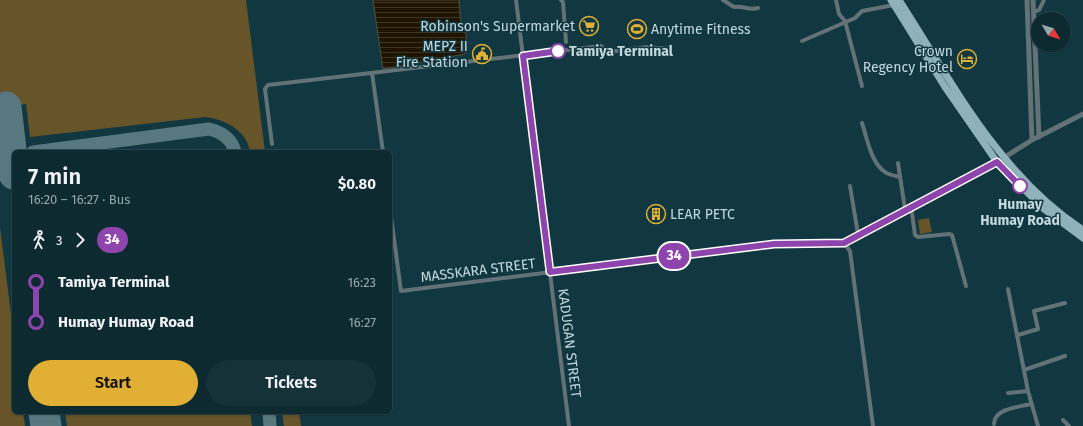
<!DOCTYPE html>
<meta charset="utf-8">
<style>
body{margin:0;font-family:"Fira Sans",sans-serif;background:#163239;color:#f1f3f6;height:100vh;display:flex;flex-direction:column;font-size:15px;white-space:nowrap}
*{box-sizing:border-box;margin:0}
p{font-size:13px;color:#9aa7ab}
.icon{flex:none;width:22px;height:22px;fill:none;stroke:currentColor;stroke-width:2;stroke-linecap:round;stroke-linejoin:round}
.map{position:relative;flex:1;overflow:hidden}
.drawer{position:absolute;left:12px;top:150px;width:380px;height:264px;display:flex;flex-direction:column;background:#0d2a31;border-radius:6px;box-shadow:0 1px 3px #0004,0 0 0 1px #2d464d}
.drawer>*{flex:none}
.badge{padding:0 8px;border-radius:13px;font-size:14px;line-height:26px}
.needle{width:26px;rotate:128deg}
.fabs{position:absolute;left:1031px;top:12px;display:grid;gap:8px}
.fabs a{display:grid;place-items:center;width:40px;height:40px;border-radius:50%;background:#0d2a31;box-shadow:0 1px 3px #0004,0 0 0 1px #2d464d;font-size:20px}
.map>.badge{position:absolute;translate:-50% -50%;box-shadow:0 0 0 2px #fff}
.legs{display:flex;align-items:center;gap:6px;height:44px;padding:0 16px;font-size:13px}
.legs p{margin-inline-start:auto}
.summary{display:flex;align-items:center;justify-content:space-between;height:68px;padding:0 16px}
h1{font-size:22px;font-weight:600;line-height:30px}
.cta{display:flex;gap:8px;margin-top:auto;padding:8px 16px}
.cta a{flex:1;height:46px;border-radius:24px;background:#e1af34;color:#111;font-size:16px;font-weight:600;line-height:46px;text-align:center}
.cta a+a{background:#163239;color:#f1f3f6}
ul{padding:0 16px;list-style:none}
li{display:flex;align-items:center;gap:14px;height:40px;font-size:15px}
li i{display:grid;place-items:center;width:6px;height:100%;margin:0 5px;background:currentColor}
li i::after{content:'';width:10px;height:10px;margin:-5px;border:3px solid;border-radius:50%;background:#0d2a31}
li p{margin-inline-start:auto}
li:first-child i{background:linear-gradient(#0000 50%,currentColor 0)}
li:last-child i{background:linear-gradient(currentColor 50%,#0000 0)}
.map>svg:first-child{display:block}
</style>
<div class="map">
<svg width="1083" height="426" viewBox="0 0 1083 426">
<defs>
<pattern id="water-rules" width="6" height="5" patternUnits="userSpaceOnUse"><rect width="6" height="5" fill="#1e1400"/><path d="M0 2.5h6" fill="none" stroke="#3d3525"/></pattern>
</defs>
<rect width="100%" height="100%" fill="#113841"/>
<!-- grass -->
<path fill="#675428" d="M0,0H246L265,152H250C247,130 224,119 205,117L30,137L26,104L0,108Z
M929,218L932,232L920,234L918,220Z
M0,227L14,338V412H23L25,426H0Z
M65,412H250L252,426H67Z
M282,412H299L301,426H284Z"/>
<!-- water -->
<path fill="url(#water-rules)" stroke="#504f42" d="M373,0H459L461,27L465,28L467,44L465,54L383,69Z"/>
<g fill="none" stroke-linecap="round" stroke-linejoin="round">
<!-- taxiway -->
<path stroke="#587880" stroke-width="13" d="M33,152L209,129C221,132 232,139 235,152
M269,412L270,426"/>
<!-- runway -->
<path stroke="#587880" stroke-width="31" d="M6,107L14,174
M44,412L46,426"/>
<!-- minor -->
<path stroke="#627276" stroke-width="4" d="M516,0L569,426
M561,0L563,2L566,42
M723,0L734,7C743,5 749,11 758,8
M836,0L839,14L845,21L862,86
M1034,12L1039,10L1044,0
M802,41L855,18L862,11L894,5
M372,73L383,152
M862,123C867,138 871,163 885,172C889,175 895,176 900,177
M272,144L265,89L268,85L601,46L607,52L647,47L669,49
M898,163L905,209
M850,186L858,234
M911,206L915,235L918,237L949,234L952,235L966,286
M390,209L401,291L774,244L844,243
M844,243L850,251L873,426
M844,243L997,162
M1008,289L1028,391L1038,426
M1018,335L1038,329L1034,311L1065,303
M1024,370L1065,356
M1008,393L1028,391
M1063,420L1069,426
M994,424C994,408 1020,407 1031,404"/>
<!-- tertiary -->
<path stroke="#627276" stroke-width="5" d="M1027,0L1032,140
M1033,0L1039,137
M997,162L1032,140L1083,114"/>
<!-- primary -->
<path stroke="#8eb1ba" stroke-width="7" d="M891,0L945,87L997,162L1044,209L1083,238
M899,0C952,82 999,175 1083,230"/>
</g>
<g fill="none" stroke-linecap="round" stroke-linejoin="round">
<defs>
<path id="line-1" d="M558,51L523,56L550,272L774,244L844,243L997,162L1020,186"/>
</defs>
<!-- line-1 casing -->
<use href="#line-1" stroke="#fff" stroke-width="9"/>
<!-- line-1 -->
<use href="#line-1" stroke="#8e44ad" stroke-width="6"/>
</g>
<!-- icons -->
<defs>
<symbol id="supermarket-ring" viewBox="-11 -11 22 22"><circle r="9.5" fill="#113841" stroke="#e1af34" stroke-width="1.5"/><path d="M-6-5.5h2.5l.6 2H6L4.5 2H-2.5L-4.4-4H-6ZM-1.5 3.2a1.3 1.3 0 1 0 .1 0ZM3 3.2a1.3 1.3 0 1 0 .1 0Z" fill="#e1af34"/></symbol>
<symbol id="stadium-ring" viewBox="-11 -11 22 22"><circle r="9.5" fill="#113841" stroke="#e1af34" stroke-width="1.5"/><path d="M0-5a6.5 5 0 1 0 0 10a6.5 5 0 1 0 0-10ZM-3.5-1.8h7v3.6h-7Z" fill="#e1af34"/></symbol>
<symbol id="civic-ring" viewBox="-11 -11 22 22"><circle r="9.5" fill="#113841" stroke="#e1af34" stroke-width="1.5"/><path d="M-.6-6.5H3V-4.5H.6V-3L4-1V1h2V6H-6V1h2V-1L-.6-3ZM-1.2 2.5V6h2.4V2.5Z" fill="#e1af34"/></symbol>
<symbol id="hotel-ring" viewBox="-11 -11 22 22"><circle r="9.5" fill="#113841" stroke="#e1af34" stroke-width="1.5"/><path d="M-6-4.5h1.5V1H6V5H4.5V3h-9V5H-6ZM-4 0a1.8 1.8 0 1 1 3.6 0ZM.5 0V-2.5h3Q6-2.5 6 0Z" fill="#e1af34"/></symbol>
<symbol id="building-ring" viewBox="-11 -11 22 22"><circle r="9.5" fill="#113841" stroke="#e1af34" stroke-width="1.5"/><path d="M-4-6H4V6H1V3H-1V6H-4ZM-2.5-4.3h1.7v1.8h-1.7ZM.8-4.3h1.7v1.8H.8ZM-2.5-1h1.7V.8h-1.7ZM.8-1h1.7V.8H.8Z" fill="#e1af34"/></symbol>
</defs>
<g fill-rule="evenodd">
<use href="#supermarket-ring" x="578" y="15" width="22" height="22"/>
<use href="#stadium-ring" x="626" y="18" width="22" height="22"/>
<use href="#civic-ring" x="471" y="43" width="22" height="22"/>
<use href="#hotel-ring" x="956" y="48" width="22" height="22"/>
<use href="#building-ring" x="645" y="203" width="22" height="22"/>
</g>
<!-- markers -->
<g fill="#fff" stroke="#8e44ad" stroke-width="2">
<circle cx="558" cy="51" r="7"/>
<circle cx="1020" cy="186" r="7"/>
</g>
<g text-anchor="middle" stroke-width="3" stroke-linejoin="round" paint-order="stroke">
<!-- poi labels -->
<g font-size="14" fill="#c3d8dd" stroke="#113841" text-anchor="end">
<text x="575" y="31">Robinson's Supermarket</text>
<text x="651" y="34" text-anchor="start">Anytime Fitness</text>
<text x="468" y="51">MEPZ II<tspan x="468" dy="16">Fire Station</tspan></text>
<text x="953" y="56">Crown<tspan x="953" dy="16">Regency Hotel</tspan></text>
<text x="670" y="219" text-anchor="start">LEAR PETC</text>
</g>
<!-- stop labels -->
<g font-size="14" font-weight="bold" fill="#c3d8dd" stroke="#113841" text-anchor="start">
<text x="569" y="56">Tamiya Terminal</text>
<text x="1020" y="209" text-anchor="middle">Humay<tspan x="1020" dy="16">Humay Road</tspan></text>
</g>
<!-- street labels -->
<g font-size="14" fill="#c3d8dd" stroke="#113841">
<text transform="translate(478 270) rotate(-7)" y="5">MASSKARA STREET</text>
<text transform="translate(570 343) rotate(83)" y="5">KADUGAN STREET</text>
</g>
</g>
</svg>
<div class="fabs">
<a><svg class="needle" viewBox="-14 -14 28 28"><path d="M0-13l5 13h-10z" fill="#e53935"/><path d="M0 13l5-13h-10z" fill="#9aa7ab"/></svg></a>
</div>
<b class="badge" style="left:674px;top:256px;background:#8e44ad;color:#fff">34</b>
<section class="drawer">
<div class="summary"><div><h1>7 min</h1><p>16:20 – 16:27 · Bus</p></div><b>$0.80</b></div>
<div class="legs"><svg class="icon" aria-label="walk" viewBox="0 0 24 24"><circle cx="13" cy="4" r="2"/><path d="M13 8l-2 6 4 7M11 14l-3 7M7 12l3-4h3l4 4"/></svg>3<svg class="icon" aria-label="forward" viewBox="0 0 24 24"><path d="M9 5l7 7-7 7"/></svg><b class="badge" style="background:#8e44ad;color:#fff">34</b></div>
<ul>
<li><i style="color:#8e44ad"></i><b>Tamiya Terminal</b><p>16:23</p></li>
<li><i style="color:#8e44ad"></i><b>Humay Humay Road</b><p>16:27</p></li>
</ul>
<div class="cta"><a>Start</a><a>Tickets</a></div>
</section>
</div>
